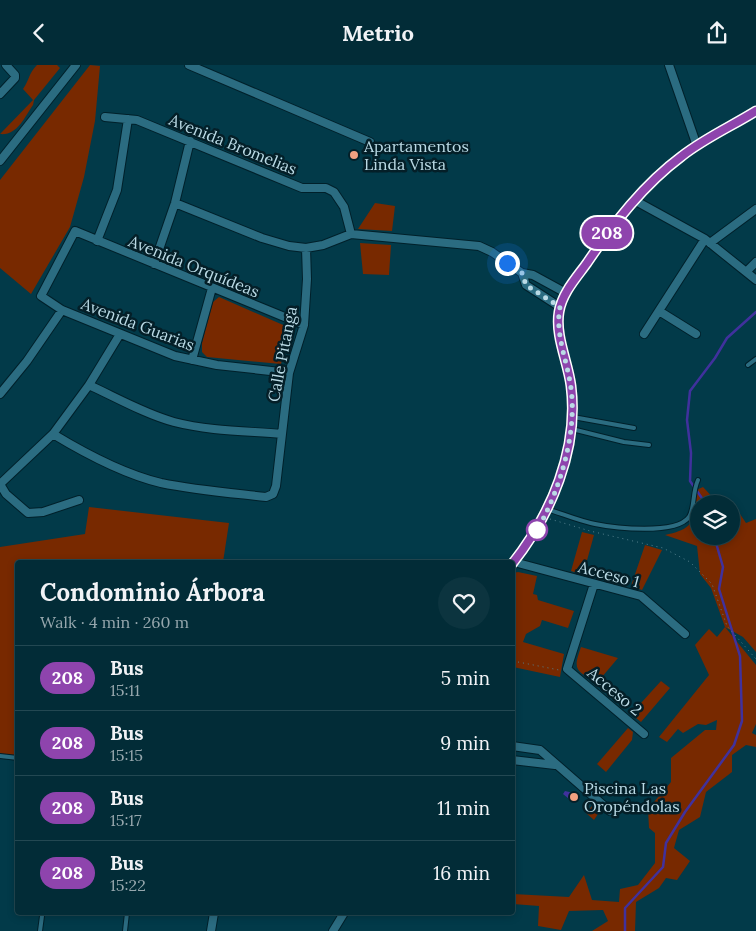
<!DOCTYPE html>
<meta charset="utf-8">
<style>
body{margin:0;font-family:Lora,serif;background:#0c343f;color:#f1f3f6;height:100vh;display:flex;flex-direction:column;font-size:19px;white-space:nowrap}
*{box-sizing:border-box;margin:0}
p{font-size:16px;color:#96a7ad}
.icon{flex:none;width:28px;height:28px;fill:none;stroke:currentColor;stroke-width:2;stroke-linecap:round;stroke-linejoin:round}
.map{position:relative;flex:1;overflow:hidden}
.sheet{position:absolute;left:15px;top:495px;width:500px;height:355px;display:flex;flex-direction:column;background:#022c37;border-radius:5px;box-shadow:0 2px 8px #0003,0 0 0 1px #234852}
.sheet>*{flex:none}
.badge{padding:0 10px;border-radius:16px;font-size:18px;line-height:32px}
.buttons{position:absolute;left:690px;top:430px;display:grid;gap:10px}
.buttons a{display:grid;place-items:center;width:50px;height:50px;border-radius:50%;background:#022c37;box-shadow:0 2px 8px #0003,0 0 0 1px #234852;font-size:25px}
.you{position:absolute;width:25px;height:25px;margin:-12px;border:4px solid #fff;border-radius:50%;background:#1a73e8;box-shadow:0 0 0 8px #1a73e833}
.map>.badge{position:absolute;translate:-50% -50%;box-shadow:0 0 0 2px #fff}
.round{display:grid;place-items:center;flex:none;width:52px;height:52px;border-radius:26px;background:#0c343f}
.head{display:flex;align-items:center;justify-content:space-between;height:85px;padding:0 25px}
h1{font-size:24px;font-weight:800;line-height:38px}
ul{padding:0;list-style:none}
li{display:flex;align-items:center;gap:15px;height:65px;padding:0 25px;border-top:1px solid #234852}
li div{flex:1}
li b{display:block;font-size:19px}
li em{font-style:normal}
li .badge{min-width:55px;font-weight:700;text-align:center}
header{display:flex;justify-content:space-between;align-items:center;height:65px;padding:0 25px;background:#022c37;font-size:22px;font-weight:800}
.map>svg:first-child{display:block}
</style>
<header><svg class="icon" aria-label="back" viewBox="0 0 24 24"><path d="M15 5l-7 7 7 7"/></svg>Metrio<svg class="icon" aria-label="share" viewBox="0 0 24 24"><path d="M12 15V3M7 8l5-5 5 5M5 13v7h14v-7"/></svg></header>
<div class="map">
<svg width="756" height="866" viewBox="0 0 756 866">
<rect width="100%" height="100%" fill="#023a49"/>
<!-- green -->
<path fill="#782900" d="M37,0H57L60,3L34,35L33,40C24,53 17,71 0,69L33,35L23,24C30,14 28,9 37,0Z
M90,0L100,1L95,56L84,112L70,162L31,229L0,203V115Z
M375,138L395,141L392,166L358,164Z
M360,178L391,180L389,210L363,209Z
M219,232L290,263L281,299L207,292L202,287V278L213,237Z
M703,422L719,439H699V471H731V445L736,443L746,458L756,454V587L743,572L725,562L711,523L700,509L697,481L665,470C694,464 697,455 694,426Z
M89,442L229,458L223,497L18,498L17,691L0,689V482L85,469Z
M582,467L594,470L583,510L571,506Z
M645,480L662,485L642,525L631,521Z
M518,507L537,511L533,529L537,530L538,535L574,546L568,563L542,555L540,561L526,569L523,577L564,589L560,612L513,602V508Z
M725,562L756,600V659L752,668L756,670V682L746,680L732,690V707L706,727L700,752L679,765L674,783L690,796L677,815L666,813L659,823L636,837L635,866H592L608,856L603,845L569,846L561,865L538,861L539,841L513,839V829L569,832L584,810L592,835L619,837L620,824L638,820L655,798V768L649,763L648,744L671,717V693L705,665H716L717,655L706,660L698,659L683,668L678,664L667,677L659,672L709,610L695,580L709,564L717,572Z
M581,582L618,593L596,619C577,604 572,607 581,582Z
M661,616L670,623L641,657L631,649Z
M628,663L633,667L632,675L606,707L597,699Z
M592,741L598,745V749L594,755L586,748Z"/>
<!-- water -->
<path fill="#40319d" d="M565,726L578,729L580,733L574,738L563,729Z"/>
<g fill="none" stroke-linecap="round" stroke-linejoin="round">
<!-- stream -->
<path stroke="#40319d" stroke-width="2.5" d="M706,439L690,416L691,388L687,355L690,326L715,293L727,273L756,247
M625,866V843L663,802L666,778L685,747L734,680L742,656L740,591L719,524L723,502L714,471"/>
<defs>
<path id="service" d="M748,300L756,294
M573,352L634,363
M572,364L624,377L649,380
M547,444C563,449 579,456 595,459C614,463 676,470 689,452C695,443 692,428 698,415
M0,691L18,693
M40,866L42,851
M125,866L127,848"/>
<path id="minor" d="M189,0L370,77
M669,0L697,81
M0,29L15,13V10L6,0
M105,52L137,55L302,123H326L334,127L344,142L351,169
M0,96L76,0
M634,135L705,174L756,215
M175,138L262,173L289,181L306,183L323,180L351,169L479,181L492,187L522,208L533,210L566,228
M97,176L117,125L128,54
M710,178L756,144
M154,199L175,138L190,76
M746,207L756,197
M522,208L526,220L560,242
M659,246L696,269
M644,269L705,174
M192,295L212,223
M289,308L217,300L175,291L62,245L41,231L75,166L304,260
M89,320C117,333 145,349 174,357C209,366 246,366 282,369
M0,329L27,296L62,245
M53,369C86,389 123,409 161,418C195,425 231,428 266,432L273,429L276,421L289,308L304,260L307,214L306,183
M0,419L53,369L89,320L120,269
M0,419L6,429L28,448L43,447L79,435
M514,497L641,531L685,569
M512,499C551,450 579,384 571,321C568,297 555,271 559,247C562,229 577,212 587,198C614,158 643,120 682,91C705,73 732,61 756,46
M594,519L567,604L644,669
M512,681L540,685L610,746
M512,695L555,700
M211,866L214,848
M333,866L344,848"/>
</defs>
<!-- service casing -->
<use href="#service" stroke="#00202a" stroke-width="6"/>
<!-- minor casing -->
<use href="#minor" stroke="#00202a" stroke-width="10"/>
<!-- path -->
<path stroke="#54818e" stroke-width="1" stroke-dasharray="1 4" stroke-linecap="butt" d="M550,454L590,466L663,483L690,497L712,519L727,561L756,594
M518,597L559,605"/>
<!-- service -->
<use href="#service" stroke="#2b6c81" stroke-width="4"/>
<!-- minor -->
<use href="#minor" stroke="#2b6c81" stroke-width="8"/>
</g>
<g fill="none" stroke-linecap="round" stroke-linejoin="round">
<defs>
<path id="line" d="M512,499C551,450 579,384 571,321C568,297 555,271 559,247C562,228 577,212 587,198C614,158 643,120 682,91C705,73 732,61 756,46"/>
</defs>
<!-- line casing -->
<use href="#line" stroke="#fff" stroke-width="11"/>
<!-- line -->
<use href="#line" stroke="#8e44ad" stroke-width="8"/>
<!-- walk -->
<path stroke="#badae5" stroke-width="5" stroke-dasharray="0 9" d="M507,198L522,208L526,220L560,242C555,267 566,293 570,317C579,364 560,426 536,467L537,465"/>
</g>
<!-- markers -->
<g fill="#f2a080" stroke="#041f28" stroke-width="2">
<circle cx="354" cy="90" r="5"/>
<circle cx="574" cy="732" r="5"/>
</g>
<circle fill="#fff" stroke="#8e44ad" stroke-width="2.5" cx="537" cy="465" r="10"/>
<g text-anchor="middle" stroke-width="5" stroke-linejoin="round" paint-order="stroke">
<!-- street labels -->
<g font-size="16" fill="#badae5" stroke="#041f28">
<text transform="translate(233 79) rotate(22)" y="6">Avenida Bromelias</text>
<text transform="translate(194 201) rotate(22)" y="6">Avenida Orquídeas</text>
<text transform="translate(138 259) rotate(21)" y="6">Avenida Guarias</text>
<text transform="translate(282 289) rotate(-79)" y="6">Calle Pitanga</text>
<text transform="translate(609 509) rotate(15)" y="6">Acceso 1</text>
<text transform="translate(615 626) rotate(40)" y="6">Acceso 2</text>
</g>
<!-- poi labels -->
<g font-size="16" fill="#badae5" stroke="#041f28" text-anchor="start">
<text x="364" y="87">Apartamentos<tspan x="364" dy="18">Linda Vista</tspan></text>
<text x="584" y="729">Piscina Las<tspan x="584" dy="18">Oropéndolas</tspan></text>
</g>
</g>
</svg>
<div class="buttons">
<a><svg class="icon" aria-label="layers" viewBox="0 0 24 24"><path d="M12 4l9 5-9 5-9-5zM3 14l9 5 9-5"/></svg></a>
</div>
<div class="you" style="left:507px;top:198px"></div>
<b class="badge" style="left:607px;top:168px;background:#8e44ad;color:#fff">208</b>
<section class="sheet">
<div class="head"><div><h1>Condominio Árbora</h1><p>Walk · 4 min · 260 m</p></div><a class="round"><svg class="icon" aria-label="heart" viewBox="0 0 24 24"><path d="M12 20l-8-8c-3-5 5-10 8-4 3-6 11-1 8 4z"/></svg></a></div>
<ul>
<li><span class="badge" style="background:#8e44ad;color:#fff">208</span><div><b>Bus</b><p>15:11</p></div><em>5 min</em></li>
<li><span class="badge" style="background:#8e44ad;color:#fff">208</span><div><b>Bus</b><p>15:15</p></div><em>9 min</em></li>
<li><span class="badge" style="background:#8e44ad;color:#fff">208</span><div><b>Bus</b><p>15:17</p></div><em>11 min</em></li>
<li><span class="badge" style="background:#8e44ad;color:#fff">208</span><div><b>Bus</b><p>15:22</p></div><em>16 min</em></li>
</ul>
</section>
</div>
